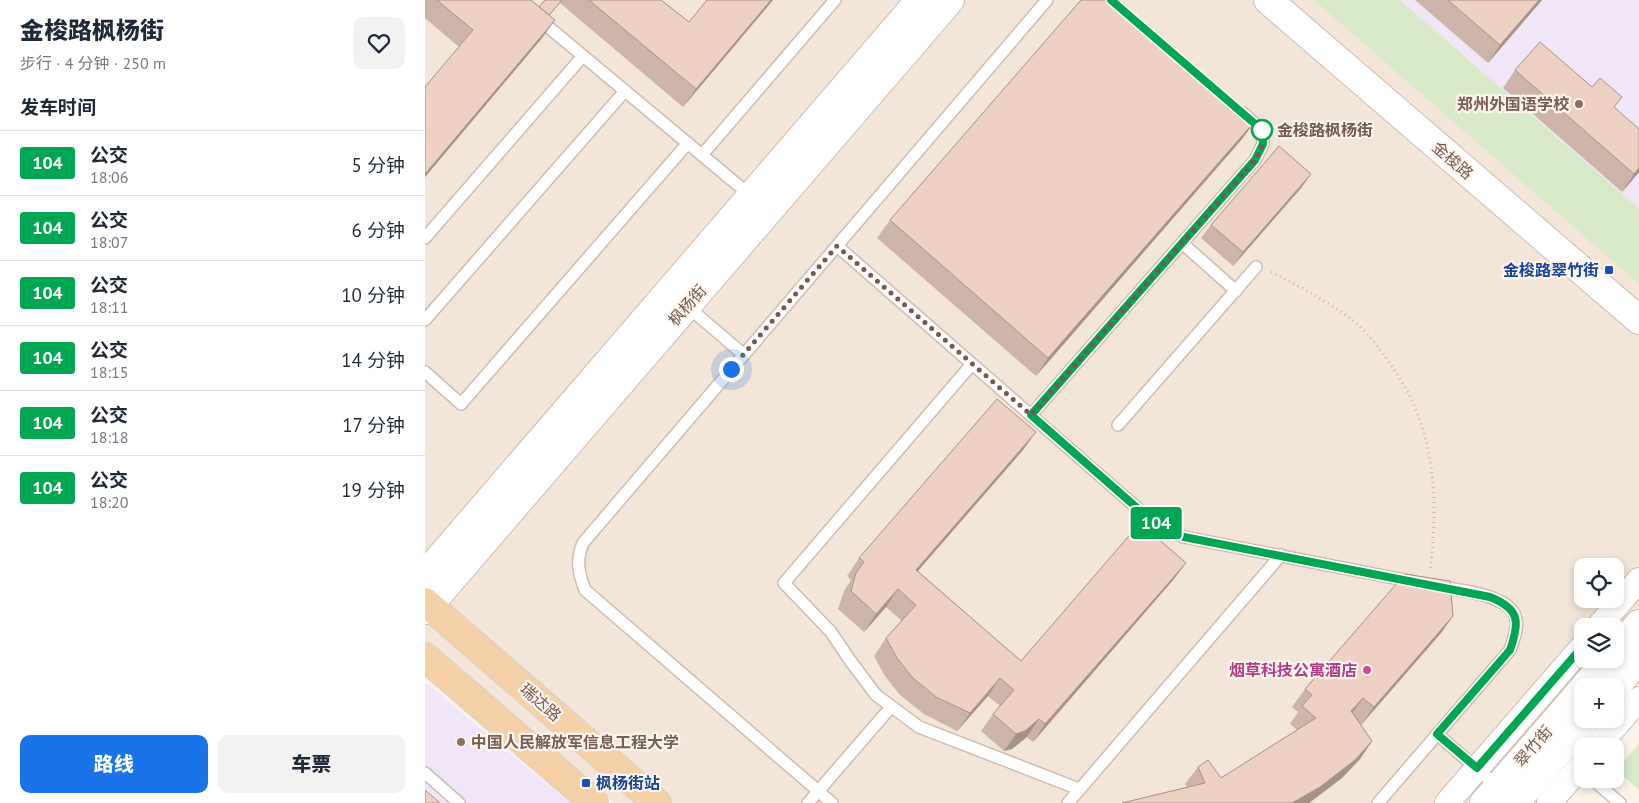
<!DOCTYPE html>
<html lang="zh">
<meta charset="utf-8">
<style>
body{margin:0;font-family:"PT Sans","Noto Sans SC",sans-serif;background:#f2f2f3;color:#1f2937;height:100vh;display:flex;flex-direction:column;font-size:19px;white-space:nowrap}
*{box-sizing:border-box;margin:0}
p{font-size:16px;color:#747a83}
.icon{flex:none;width:28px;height:28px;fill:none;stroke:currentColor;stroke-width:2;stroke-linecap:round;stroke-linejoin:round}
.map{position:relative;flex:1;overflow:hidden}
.drawer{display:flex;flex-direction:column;background:#fff;width:425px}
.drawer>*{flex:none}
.badge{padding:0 10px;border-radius:4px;font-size:18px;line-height:32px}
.tools{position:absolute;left:1149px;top:558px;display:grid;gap:10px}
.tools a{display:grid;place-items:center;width:50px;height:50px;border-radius:10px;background:#fff;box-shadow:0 2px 8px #0003;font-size:25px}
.you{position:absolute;width:25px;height:25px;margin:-12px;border:4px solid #fff;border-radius:50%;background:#1a73e8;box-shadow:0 0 0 8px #1a73e833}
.map>.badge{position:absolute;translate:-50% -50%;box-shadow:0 0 0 2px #fff}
h2{padding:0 20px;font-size:19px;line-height:45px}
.round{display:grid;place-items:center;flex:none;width:52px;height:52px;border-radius:10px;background:#f2f2f3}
.summary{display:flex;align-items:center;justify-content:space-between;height:85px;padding:0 20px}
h1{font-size:24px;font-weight:800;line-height:38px}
.cta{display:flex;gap:10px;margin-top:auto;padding:10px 20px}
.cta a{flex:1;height:58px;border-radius:10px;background:#1a73e8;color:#fff;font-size:20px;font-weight:800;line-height:58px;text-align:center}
.cta a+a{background:#f2f2f3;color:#1f2937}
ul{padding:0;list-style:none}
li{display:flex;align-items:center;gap:15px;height:65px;padding:0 20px;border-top:1px solid #e0e1e3}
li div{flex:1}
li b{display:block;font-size:19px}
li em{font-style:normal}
li .badge{min-width:55px;font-weight:700;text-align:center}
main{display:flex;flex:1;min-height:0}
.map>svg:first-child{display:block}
</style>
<main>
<section class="drawer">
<div class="summary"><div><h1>金梭路枫杨街</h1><p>步行 · 4 分钟 · 250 m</p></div><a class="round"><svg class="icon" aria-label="heart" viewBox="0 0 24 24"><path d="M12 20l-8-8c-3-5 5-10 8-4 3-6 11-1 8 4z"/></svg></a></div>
<h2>发车时间</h2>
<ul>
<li><span class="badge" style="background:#00a651;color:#fff">104</span><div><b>公交</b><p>18:06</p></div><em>5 分钟</em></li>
<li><span class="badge" style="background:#00a651;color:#fff">104</span><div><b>公交</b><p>18:07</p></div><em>6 分钟</em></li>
<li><span class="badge" style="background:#00a651;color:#fff">104</span><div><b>公交</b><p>18:11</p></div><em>10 分钟</em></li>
<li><span class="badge" style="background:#00a651;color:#fff">104</span><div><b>公交</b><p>18:15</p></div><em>14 分钟</em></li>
<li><span class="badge" style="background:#00a651;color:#fff">104</span><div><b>公交</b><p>18:18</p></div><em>17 分钟</em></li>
<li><span class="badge" style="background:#00a651;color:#fff">104</span><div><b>公交</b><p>18:20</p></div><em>19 分钟</em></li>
</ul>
<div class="cta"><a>路线</a><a>车票</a></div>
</section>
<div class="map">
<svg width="1214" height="803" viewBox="0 0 1214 803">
<rect width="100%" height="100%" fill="#fbf3ea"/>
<!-- residential -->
<path fill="#f3e5d8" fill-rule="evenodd" d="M0,0H1214V703L1177,746H1158L1157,770L1129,803H187L0,644ZM1158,566H1190V599H1158ZM1158,626H1190V659H1158ZM1158,686H1190V719H1158Z"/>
<!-- education -->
<path fill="#f0e6f8" d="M975,0H1214V209Z
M0,682L145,803H0Z"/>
<!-- green -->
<path fill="#d8e9c8" d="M889,0H975L1214,209V284Z
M1214,744V790L1191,770Z"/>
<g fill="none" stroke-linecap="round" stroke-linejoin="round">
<defs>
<path id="service" d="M91,0L326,196
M277,155L410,0
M0,238L158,56
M757,243L811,291
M412,246L719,514L739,528L759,537L990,582
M262,306L319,355
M0,320L200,91
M547,364L359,583L406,632L424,659L451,695L494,727L654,789
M0,372L36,404L263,143
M606,415L830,160L838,144L837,130L818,113
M693,425L831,267
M1012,734L1073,787
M0,773L34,803
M1167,779L1195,803
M383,803L466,707
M407,803L160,590C153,572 151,560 158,543L622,0
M643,803L856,555
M953,803L1085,650C1088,640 1093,631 1091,620C1089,594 1030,590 1010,586"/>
<path id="minor" d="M1174,626L1214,580
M1173,746L1214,699
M1022,803L1158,646
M1124,803L1158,764"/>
<path id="tertiary" d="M843,0L1214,320
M0,575L495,0
M0,610L525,0
M1190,651L1214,624
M1160,686L1184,659
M1190,687L1214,659
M1059,803L1158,689
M1090,803L1162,719"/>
<path id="primary" d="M0,602L232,803
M0,657L169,803"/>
</defs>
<!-- service casing -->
<use href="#service" stroke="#cfbdb2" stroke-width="14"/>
<!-- minor casing -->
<use href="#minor" stroke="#cfbdb2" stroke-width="26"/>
<!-- tertiary casing -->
<use href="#tertiary" stroke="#cfbdb2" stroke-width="30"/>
<!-- primary casing -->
<use href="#primary" stroke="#d8d1cd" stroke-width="30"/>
<!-- path -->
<path stroke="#d5b4a5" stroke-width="3" stroke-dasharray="1 4" stroke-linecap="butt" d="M846,272C872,285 898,299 922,316C938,327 950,343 961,358C1011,424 1014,493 1005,572"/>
<!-- service -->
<use href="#service" stroke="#fff" stroke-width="11"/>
<!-- minor -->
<use href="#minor" stroke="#fff" stroke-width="24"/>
<!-- tertiary -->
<use href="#tertiary" stroke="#fff" stroke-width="28"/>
<!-- primary -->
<use href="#primary" stroke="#f6d1a7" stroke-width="28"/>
</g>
<!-- wall -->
<path fill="#ceb4a8" d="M0,0H106L114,7L120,0H236L264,22L282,0H348L258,107L135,3L124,16L117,38L0,177V87L34,47L0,18Z
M990,0H1117L1063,63Z
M1090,70L1190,108L1214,172L1197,192L1078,88Z
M830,121L817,139L611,376L452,238L465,220Z
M886,174L876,188L808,266L776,238L786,225Z
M598,450L493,571L596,661L761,563L748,580L608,742L602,737L587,749L579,751L556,731L568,714L575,706L563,696L532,731L499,714L475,695L460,676L449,656L461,638L477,621L461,607L439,632L413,609L419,591L426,580L422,576L434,558Z
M1028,616L1016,633L936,725L947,741L935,759L917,778L884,803H697L762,787L760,784L773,767L796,778L872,730L865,724L873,712L867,707L880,689Z"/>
<!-- shaded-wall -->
<path fill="#a79288" d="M346,0H348L258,107L271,89Z
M1114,0H1117L1063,63L1075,45Z
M130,20L117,38L0,177V174Z
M830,121L817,139L611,376L623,358Z
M1214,168V172L1197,192L1209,174Z
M886,174L876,188L808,266L818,252Z
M611,432L598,450L478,588L491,570Z
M761,563L748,580L608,742L620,724Z
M473,589L461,607L439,632L451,614Z
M1028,616L1016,633L936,725L949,707Z
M575,678L563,696L532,731L545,713Z
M938,698L925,716L926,711Z
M614,719L602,737L587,749L579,751L591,734Z
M947,741L935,759L917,778L884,803H867Z"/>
<!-- building -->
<path fill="#efd1c3" stroke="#a79288" d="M12,0H106L130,20L0,174V87L48,30Z
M120,0H137L124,15L114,7Z
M164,0H236L264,22L282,0H346L271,89Z
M656,0H690L830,121L623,358L465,220Z
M1023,0H1114L1075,45Z
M1115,42L1167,87L1175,78L1197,97L1189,107L1214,129V168L1209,174L1090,70Z
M854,146L886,174L818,252L786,225Z
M572,399L611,432L491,570L596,661L715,523L761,563L620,724L614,719L600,731L591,734L568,714L589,690L575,678L545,713L511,697L487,677L472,658L461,638L491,605L473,589L451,614L426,591L431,573L439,562L434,558Z
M980,574L1025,581L1028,616L949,707L938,698L926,711L947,741L930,760L895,787L867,803H697L780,783L773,767L783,760L796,778L891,718L877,706L887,695L880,689Z
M0,790L15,803H0Z"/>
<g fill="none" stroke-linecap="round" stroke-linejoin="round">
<defs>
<path id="line" d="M686,0L837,130L838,144L830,160L606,415L719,514L739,528L759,537L1065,597C1095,609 1095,622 1085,650L1012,734L1052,768L1158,646"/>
</defs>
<!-- line casing -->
<use href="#line" stroke="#fff" stroke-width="11"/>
<!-- line -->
<use href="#line" stroke="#00a651" stroke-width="8"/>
<!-- walk -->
<path stroke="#75594e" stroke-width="5" stroke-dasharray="0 9" d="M306,369L412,246L606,415L830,160L838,144L837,130"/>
</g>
<!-- markers -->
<g fill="#8d6e63" stroke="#fef7f0" stroke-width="2">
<circle cx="1154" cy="104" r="5"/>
<circle cx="36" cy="742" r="5"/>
</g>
<circle fill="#fff" stroke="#00a651" stroke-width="2.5" cx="837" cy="130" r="10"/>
<g fill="#1a4fb4" stroke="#fef7f0" stroke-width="2">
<rect x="1179" y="265" width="10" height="10" rx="2.5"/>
<rect x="156" y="778" width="10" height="10" rx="2.5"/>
</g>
<circle fill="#d1479c" stroke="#fef7f0" stroke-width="2" cx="942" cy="670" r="5"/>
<g text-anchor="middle" stroke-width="4.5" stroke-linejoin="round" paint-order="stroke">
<!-- education labels -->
<g font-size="16" font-weight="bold" fill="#785e54" stroke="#fef7f0" text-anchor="end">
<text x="1144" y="110">郑州外国语学校</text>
<text x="46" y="748" text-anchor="start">中国人民解放军信息工程大学</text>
</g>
<!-- stop labels -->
<g font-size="16" font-weight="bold" fill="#75594e" stroke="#fef7f0" text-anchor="start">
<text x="852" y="136">金梭路枫杨街</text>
</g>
<!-- street labels -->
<g font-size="16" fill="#75594e" stroke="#fef7f0">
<text transform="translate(1028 160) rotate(41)" y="6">金梭路</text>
<text transform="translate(262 305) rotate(-49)" y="6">枫杨街</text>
<text transform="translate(116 702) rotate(41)" y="6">瑞达路</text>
<text transform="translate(1108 746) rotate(-49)" y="6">翠竹街</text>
</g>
<!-- transit labels -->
<g font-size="16" font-weight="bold" fill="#164399" stroke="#fef7f0" text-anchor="end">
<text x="1174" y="276">金梭路翠竹街</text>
<text x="171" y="789" text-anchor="start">枫杨街站</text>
</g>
<!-- hotel labels -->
<g font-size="16" font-weight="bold" fill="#b23c85" stroke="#fef7f0" text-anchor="end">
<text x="932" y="676">烟草科技公寓酒店</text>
</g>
</g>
</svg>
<div class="tools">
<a><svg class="icon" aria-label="locate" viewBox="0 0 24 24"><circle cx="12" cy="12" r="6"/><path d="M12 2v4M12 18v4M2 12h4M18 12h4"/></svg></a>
<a><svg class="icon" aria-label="layers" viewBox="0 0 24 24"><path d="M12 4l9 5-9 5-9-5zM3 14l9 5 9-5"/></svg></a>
<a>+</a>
<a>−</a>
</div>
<div class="you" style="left:306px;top:369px"></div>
<b class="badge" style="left:731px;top:523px;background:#00a651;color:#fff">104</b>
</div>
</main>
